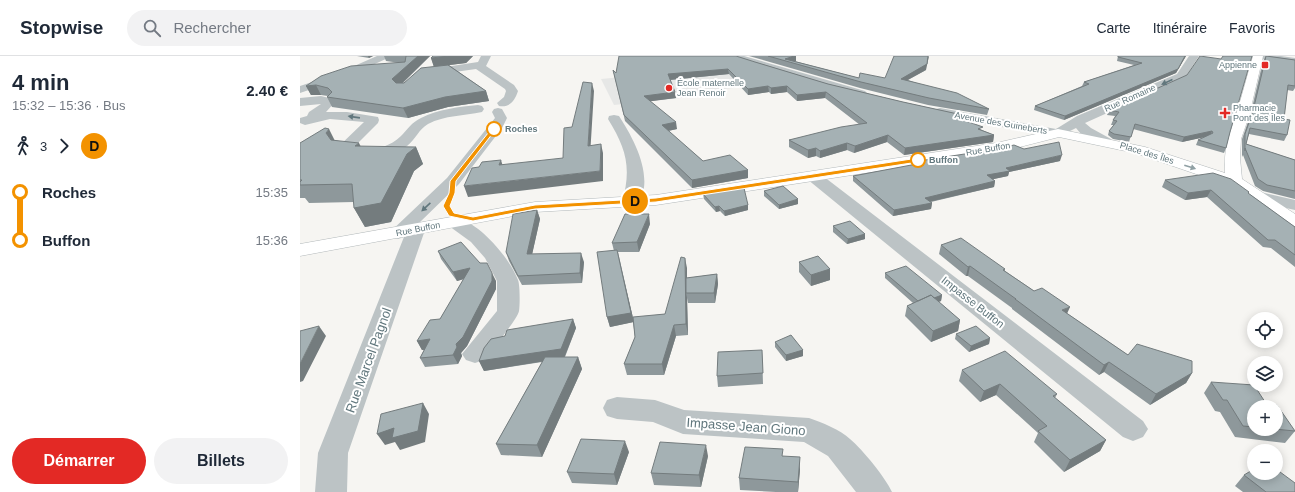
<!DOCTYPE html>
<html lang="fr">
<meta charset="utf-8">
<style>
body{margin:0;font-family:Arial,sans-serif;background:#f2f2f3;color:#1f2937;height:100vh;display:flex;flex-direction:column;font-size:15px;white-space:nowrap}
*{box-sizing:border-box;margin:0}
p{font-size:13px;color:#747a83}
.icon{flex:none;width:22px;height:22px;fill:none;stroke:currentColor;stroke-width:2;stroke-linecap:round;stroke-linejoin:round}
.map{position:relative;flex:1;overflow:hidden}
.panel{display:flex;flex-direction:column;background:#fff;width:300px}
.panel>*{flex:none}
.badge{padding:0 8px;border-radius:13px;font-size:14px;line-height:26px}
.controls{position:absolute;left:947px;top:256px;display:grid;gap:8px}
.controls a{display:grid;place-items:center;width:36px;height:36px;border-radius:50%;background:#fff;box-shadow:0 2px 10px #0003;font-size:20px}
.map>.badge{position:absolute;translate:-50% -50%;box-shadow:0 0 0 2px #fff}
.legs{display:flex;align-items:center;gap:6px;height:44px;padding:0 12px;font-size:13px}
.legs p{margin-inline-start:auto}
.head{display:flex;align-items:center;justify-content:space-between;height:68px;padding:0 12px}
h1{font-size:22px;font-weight:600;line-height:30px}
.cta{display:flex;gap:8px;margin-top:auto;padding:8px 12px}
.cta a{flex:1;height:46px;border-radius:24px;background:#e32925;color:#fff;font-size:16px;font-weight:600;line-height:46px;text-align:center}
.cta a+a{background:#f2f2f3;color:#1f2937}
ul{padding:0 12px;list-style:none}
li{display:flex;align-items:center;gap:14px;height:48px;font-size:15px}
li i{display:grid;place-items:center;width:6px;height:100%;margin:0 5px;background:currentColor}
li i::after{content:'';width:10px;height:10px;margin:-5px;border:3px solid;border-radius:50%;background:#fff}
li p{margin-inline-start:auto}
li:first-child i{background:linear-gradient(#0000 50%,currentColor 0)}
li:last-child i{background:linear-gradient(currentColor 50%,#0000 0)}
header{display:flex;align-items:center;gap:24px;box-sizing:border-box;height:56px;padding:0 20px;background:#fff;border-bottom:1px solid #e0e1e3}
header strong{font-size:19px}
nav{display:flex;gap:22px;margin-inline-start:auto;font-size:14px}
.search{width:280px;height:36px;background:#f2f2f3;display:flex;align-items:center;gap:10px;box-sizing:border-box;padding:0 14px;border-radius:22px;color:#747a83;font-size:15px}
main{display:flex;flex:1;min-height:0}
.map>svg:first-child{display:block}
</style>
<header>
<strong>Stopwise</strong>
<div class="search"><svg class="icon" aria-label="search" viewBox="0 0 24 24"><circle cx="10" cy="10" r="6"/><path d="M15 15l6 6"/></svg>Rechercher</div>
<nav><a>Carte</a><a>Itinéraire</a><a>Favoris</a></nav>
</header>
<main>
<section class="panel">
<div class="head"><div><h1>4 min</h1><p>15:32 – 15:36 · Bus</p></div><b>2.40 €</b></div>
<div class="legs"><svg class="icon" aria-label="walk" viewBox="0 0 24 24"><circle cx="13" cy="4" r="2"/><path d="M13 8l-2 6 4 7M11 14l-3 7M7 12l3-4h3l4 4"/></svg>3<svg class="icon" aria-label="forward" viewBox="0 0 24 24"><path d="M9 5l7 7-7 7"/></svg><b class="badge" style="background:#f39200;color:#111">D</b></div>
<ul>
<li><i style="color:#f39200"></i><b>Roches</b><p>15:35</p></li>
<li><i style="color:#f39200"></i><b>Buffon</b><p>15:36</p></li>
</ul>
<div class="cta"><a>Démarrer</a><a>Billets</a></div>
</section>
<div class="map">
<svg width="995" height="436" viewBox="0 0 995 436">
<rect width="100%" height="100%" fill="#f6f5f2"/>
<!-- built -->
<path fill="#e6e7e6" d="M447,9L468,28L398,36L400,40L314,49L301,23Z"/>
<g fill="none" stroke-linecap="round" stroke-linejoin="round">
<defs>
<path id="major" d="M953,0H963L949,60L941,83L940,102L942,123L995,158V173L988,171L928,129L835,97L759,81L696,97L356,149L235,156L0,200V188L235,146L356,139L696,87L758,73L845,91L925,117C924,91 928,83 936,59C942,40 947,20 953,0Z"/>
</defs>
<!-- major casing -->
<use href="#major" stroke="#b2b8ba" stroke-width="1"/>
<!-- minor -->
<path fill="#bcc3c5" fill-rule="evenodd" d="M77,0H90L88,2L44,22L0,37V30L36,18Z
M181,0H191L186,10L214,29L218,35C215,44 210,52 199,50L197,47L204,41L206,35L205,33L176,13L126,20L121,17L126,14L178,6Z
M430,0H444L565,35L567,37L565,39H557L432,2Z
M889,0H899L885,22L785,67L791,72L811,83L813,86L811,89L806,90L781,78L776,72L758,81L640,60L636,59L634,56L636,53L640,52L756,73L777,60L877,18Z
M957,0H981L995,2V8L962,3Z
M21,40L33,43L35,46L26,56H47L78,61L79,64L78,67L52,93C69,95 88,93 101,80C107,74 112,66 121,62C138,53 159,51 178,49L182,50L184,53L182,56C164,60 145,59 128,68C119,73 115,84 107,90C89,104 61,104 41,99L36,93L64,66L30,63L5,69L0,67V62L7,60L9,56L21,48L0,50V42Z
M198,52L202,53L207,62L202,72L159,128L117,169L123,170L125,174L48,397L47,436H15L18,397L104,181L98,183L91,181L89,177L147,122L195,62L192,56L194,53Z
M314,59L319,60C334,83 356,123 337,150L331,151L325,150L322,146C332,112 326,92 308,63L309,60Z
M513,115L519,117L843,365L848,373L843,381L833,385L823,381L507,123L505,120L507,117Z
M956,135L995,144V154L950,144L948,140L950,136Z
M155,161C180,167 209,201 218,224C220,229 220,249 219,255C218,263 190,295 184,304L175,307L166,304L162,298L197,255V225L185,202L171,186L149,170L146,166L149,162Z
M317,341L355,344L384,354L509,362C521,366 541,374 550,383C563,394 585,421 592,436H556L528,400L504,386L383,378L353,366L317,363L307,360L303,352L307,344Z"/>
<!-- major -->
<use href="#major" fill="#fff" fill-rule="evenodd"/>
</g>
<!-- wall -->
<path fill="#8e989b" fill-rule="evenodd" d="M57,0H73L69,2Z
M84,0H130L103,27H104L134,11L131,2L133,0H173L166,7L149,9L186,35L189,45L148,51L108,62L32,51L27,41L28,40L21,39H11L6,30L100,7L86,5Z
M449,0H496V5H494L559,22H585L626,14L608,24L689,53L687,59L628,49L560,32Z
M818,0H886L876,17L764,64L734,54L735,50L782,30L784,26L834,9L817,5Z
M966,0L995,4V32L993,35L987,34L984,63L987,79L984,85L949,78L946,88L995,104V143L963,135L955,130L943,99L942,101V83L950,60L963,5Z
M455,6L528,28L603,46L667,60L666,65L682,74L694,79L693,86L604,99L587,86L554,97L547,94L520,102L516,100L508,102L489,91V84L560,69L525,42L497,45L487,36L471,38L469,36L448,39L429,18L370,24L376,42L350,45L377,73L368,75L403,105L448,114V122L392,132L325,65L313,14L316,17Z
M809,54L930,76L926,92L924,97L896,89L898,84L904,81L882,86L833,73L829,86L813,83L808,79L809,75L814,69H811L813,64L815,60L807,59Z
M35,84L61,91H116L123,108L114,115L91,166L65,171L54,152V146L9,147L5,142H0V87Z
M724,93L760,105L709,116L708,120L693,123L695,125L694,131L631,146L632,147L631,153L593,160L553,125V120L619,108V105Z
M865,124L948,137L995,171V211L971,192L963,191L907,141L885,144L862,131Z
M464,135L498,148L479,153L464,140Z
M403,138L448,149V154L425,160L420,155L416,156L404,143Z
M237,154L240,163L232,198L284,206L282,227L222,229L209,205L206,196Z
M350,168L339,196H318L333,262L365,258L387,212V222L417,218L418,228L415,247H388L387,242L388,279L376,280L364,319H327L324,308L335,281L333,266L310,271L307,261L314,195L312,187Z
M533,170L565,178V183L547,188L533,176Z
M641,189L705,213V215L828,299L892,317L886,327L850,349L804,316L799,319L712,253V252L668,220H666L639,198Z
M138,195L196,225V233L167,290L161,297L162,300L158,308L125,311L120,302L124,294H122L117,285L140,263L164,223L157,225L141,203Z
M499,206L530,213V224L511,230L499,216Z
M585,217L642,239L641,245L638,246L660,264L658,275L631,286L605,260L607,250L613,247L585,222Z
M273,263L276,272L265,301H278L282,313L242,401L201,399L196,388L242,306L184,315L179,305L205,280Z
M656,278L690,282L689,288L669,296L655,283Z
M475,286L503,294V300L486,305L475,291Z
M462,294L463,328L418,331L417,320Z
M662,314L757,338L755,342L806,384L800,395L764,416L734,386L738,377L696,339L680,346L659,325Z
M911,326L967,349L995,375L985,387L935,381L920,356L915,355L904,337ZM954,351L976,373H954Z
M329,396L317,429L272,427L267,416Z
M408,400L401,431L354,429L351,417Z
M483,400L500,413L498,436H476L440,434L439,422Z
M944,419L995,436H943L935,430Z"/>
<!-- shaded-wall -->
<path fill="#747c7e" d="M68,0H73L69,2Z
M118,0H130L96,33L92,23Z
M149,0H173L166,7L134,11L131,2Z
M494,0H496V5L491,6L485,3Z
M629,0L626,14L600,28L601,23Z
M885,0H886L876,17L764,64L765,60Z
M428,13L429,18L369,24L368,18Z
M292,27L294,35L290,100L288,90Z
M16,29L21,39H11L6,30Z
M468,30L469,36L448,39V33Z
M487,30V36L471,38V32Z
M186,35L189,45L148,51L108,62L103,52L145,41Z
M375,36L376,42L345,46L344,40Z
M526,36L525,42L497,45V39Z
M667,60L666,67L660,63Z
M376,66L377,73L363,76L362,69Z
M29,73L37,89L34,93L26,77Z
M912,75L910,80L882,86L884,81Z
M588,79L587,86L554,97L555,90Z
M694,79L693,86L604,99L605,92Z
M59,87L67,103L55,90Z
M547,87V94L520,102V95Z
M301,88L303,97V125L168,141L164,130L300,115Z
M116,91L123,108L114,115L91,166L65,171L54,152L107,98Z
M516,92V100L508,102V94Z
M762,99L760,105L709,116L708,120L685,125L687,119L706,112Z
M201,104L204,114L199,109Z
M448,114V122L392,132V124Z
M695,125L694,131L624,147L625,142Z
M911,134L907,141L885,144L888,137Z
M498,143V148L479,153V149Z
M632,147L631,153L593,160L594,154Z
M448,149V154L425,160L424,155Z
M419,150L420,155L416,156L415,151Z
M237,154L240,163L230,208L227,198Z
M349,158L350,168L339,196L337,186Z
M565,178V183L547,188L548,183Z
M281,197L284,206L282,227L280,217Z
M385,202L387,212V237H386L387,242L388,279L386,268Z
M319,203L334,266L310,271L307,261Z
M670,210L668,220H666L668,211Z
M170,212L174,220L157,225L153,216Z
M530,213V224L511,230V219Z
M192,217L196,225V233L167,290L161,297L162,300L158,308L153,299L156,288Z
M417,218L418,228L415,247L414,237Z
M642,239L641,245L619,253L620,247Z
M770,251L766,260L762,254Z
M273,263L276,272L264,302L184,315L179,305Z
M660,264L658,275L631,286L633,275Z
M374,269L376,280L364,319L362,308Z
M19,270L26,280L3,325L0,326V308Z
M690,282L689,288L669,296L671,290Z
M130,283L135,292L122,294L117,285Z
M503,294V300L486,305V299Z
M278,301L282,313L242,401L237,389Z
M809,306L804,316L799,319L804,309Z
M892,317L886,327L850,349L856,338Z
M700,328L696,339L680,346L684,335Z
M123,347L129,358L125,386L100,394L95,386L85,389L77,378Z
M806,384L800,395L764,416L770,404Z
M325,385L329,396L317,429L314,418Z
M406,389L408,400L401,431L399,419Z
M500,401V413L498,436V426Z"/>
<!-- building -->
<path fill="#a5b1b4" stroke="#747c7e" d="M106,0H118L92,23L96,27H104L121,12L148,9L186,35L145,41L103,52L27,41L32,36L28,32L16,29L6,30L21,20L51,10L105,6Z
M133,0H149L131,2Z
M319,0H436L455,6L528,28L603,46L667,60L660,63L683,71L678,73L694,79L605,92L588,79L555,90L547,87L520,95L516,92L508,94L489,84L541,71L567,67L526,36L497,39L487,30L471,32L468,30L448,33L428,13L368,18L375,36L344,40L376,66L362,69L403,105L430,99L448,114L392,124L324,59L313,14L316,17Z
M468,0H494L485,3L559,22L560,17L585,22L594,0H628L627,8L601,23L657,37L689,53L629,42L561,26Z
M818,0H885L878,13L765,60L735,50L789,28L784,26L842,7L818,1Z
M900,0L921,3L923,0H952L930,76L926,92L898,84L913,77L912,75L884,81L835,68L831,81L814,78L809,75L817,65L813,64L819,56L809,54L887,19Z
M966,0L995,4V30L988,29L984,63L990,64L987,79L950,72L946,88L995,104V135L967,129L958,123L945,92V95V78L953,55Z
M283,26L292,27L288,90L301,88L300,115L164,130L172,112L179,111L182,106L201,104L199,109L263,102L264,72L272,71Z
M25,72L29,73L26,77L31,84L59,87L55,90L116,91L107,98L81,147L54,152L52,128L0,129V126L2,124H0V87Z
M759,86L762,99L706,112L710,115L687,119L695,125L625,142L632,147L594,154L553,120L622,107L619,105L697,93L714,89L724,93Z
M913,117L931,123L949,136L948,137L995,171V199L975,184H968L911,134L888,137L865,124Z
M483,130L498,143L479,149L464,135Z
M444,132L448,149L424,155L419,150L415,151L403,138Z
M237,154L227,198L281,197L280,217L218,220L206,196L213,158Z
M325,158H349L337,186L312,187Z
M550,165L565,178L548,183L533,170Z
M661,182L705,213L703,214L734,235L742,232L770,251L762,254L828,299L837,288L892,305V317L856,338L809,306L804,309L715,243H716L670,210L668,211L641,189Z
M161,186L180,207H187L192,217V225L163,281L156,288L157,291L153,299L120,302L130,283L117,285L130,264L140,263L170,212L153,216L138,195Z
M317,194L331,257L307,261L297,196Z
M518,200L530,213L511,219L499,206Z
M381,201L385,202L386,268L374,269L362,308H324L335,281L333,261L365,258Z
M606,210L642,239L634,242L631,239L618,245L585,217Z
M417,218L414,237H386V222Z
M631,239L660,264L633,275L607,250Z
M273,263L261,293L179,305L184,292L191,283L205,280L207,274Z
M19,270L0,308V275Z
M676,270L690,282L671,290L656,278Z
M491,279L503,294L486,299L475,286Z
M462,294L463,317L417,320L418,296Z
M705,295L757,338L753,340L806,384L770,404L738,375L747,370L700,328L684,335L662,314Z
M245,301H278L237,389L196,388Z
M911,326L954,329L967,349H977L995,375L974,373H976V351H954V371L943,370L927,344H923Z
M123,347L118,375L92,382L94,372L77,378L81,358Z
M281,383L325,385L314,418L267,416Z
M360,386L406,389L399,419L351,417Z
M445,391L483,393L482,400L500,401L498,426L439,422Z
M954,413V417H976V413L995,427V436H966L944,419Z"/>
<!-- one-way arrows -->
<defs><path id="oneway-solid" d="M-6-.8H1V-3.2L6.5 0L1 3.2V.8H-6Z"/></defs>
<g fill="#61777d">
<use href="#oneway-solid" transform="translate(867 26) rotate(156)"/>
<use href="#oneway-solid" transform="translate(54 61) rotate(-172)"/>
<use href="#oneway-solid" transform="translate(126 151) rotate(137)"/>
</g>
<use fill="#90a0a4" href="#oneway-solid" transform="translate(890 111) rotate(18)"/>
<!-- line-1 -->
<path fill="#f39200" stroke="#fff" d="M192,72L196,73L156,125L155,137L150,150L154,157L173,161L235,149L356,142L618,102L621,104L618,106L356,146L235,153L173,165L149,160L143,150L149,137L150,125Z"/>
<!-- markers -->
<g fill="#e32925" stroke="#fff" stroke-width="1.5">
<rect x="961" y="5" width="8" height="8" rx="2"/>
<circle cx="369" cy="32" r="4"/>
<path d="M923 51h4v4h4v4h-4v4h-4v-4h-4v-4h4z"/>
</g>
<g fill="#fff" stroke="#f39200" stroke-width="2">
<circle cx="194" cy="73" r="7"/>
<circle cx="618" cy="104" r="7"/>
</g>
<g text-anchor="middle" stroke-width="4" stroke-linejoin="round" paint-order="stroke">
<!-- far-poi labels -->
<g font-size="9" fill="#61777d" stroke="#fff" text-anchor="start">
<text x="957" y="12" text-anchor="end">Appienne</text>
<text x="377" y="30">École maternelle<tspan x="377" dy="10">Jean Renoir</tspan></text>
<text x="933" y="55">Pharmacie<tspan x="933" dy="10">Pont des Îles</tspan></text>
</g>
<!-- far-street labels -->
<g font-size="9" fill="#61777d" stroke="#fff">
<text transform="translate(830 42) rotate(-24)" y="3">Rue Romaine</text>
<text transform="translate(701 67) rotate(10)" y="3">Avenue des Guineberts</text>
<text transform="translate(688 93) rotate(-10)" y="3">Rue Buffon</text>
<text transform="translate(847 97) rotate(17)" y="3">Place des Îles</text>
<text transform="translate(118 173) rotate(-11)" y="3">Rue Buffon</text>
</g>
<!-- far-stop labels -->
<g font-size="9" font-weight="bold" fill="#61777d" stroke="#fff" text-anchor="start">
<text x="205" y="76">Roches</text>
<text x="629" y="107">Buffon</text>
</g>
<!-- street labels -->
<g font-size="11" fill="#61777d" stroke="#fff">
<text transform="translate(673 246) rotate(38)" y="4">Impasse Buffon</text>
</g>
<!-- near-street labels -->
<g font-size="13" fill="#61777d" stroke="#fff">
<text transform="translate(68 304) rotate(-70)" y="5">Rue Marcel Pagnol</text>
<text transform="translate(446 370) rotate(4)" y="5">Impasse Jean Giono</text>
</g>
</g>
</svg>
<div class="controls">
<a><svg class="icon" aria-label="locate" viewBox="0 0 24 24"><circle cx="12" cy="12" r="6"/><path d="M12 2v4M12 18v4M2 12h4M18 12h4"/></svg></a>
<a><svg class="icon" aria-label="layers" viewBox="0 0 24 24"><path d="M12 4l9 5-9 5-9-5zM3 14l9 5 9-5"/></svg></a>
<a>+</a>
<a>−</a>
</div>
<b class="badge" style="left:335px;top:145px;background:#f39200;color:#111">D</b>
</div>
</main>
